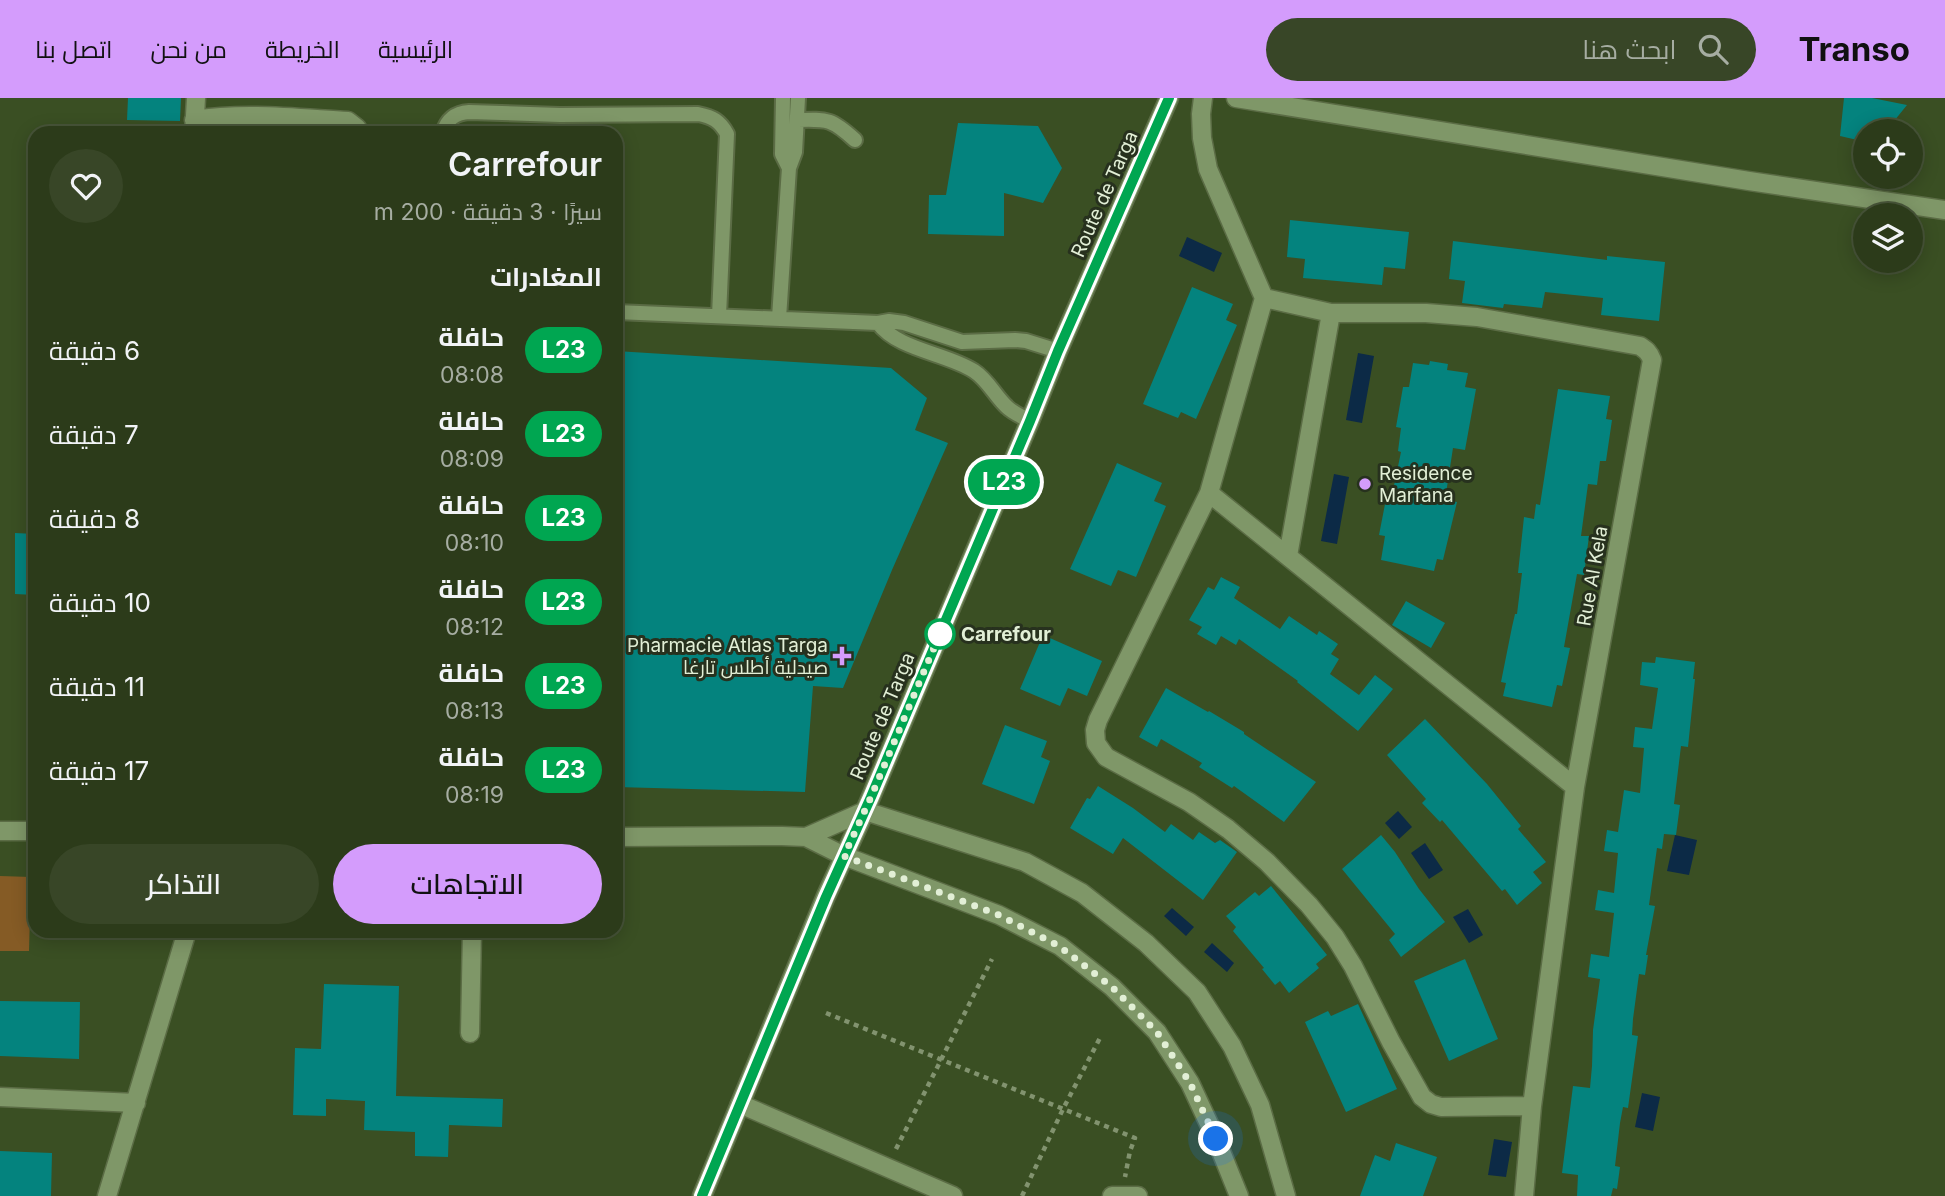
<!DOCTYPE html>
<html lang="ar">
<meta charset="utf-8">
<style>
body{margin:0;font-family:Inter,Cairo,sans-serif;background:#384627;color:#f1f3f6;direction:rtl;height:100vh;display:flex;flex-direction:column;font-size:26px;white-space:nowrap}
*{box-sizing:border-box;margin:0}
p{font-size:23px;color:#a6ada2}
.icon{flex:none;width:38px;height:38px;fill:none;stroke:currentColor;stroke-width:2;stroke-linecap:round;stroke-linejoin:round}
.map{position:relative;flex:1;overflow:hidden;direction:ltr}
.panel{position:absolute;left:28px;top:28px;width:595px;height:812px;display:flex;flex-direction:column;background:#2c3b1a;border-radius:21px;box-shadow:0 4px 18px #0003,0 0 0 2px #485539;direction:rtl}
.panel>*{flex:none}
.badge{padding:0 14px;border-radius:23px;font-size:24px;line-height:46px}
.buttons{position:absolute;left:1853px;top:21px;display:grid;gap:14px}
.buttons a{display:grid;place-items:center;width:70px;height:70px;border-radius:50%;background:#2c3b1a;box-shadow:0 4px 18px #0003,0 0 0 2px #485539;font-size:35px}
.you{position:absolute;width:35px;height:35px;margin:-18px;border:5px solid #fff;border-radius:50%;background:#1a73e8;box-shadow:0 0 0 10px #1a73e833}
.map>.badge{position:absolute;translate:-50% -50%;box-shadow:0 0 0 4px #fff}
h2{padding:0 21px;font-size:26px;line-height:63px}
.round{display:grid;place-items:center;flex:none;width:74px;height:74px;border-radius:37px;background:#384627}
.head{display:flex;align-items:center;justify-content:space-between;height:119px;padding:0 21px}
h1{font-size:33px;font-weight:600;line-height:52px}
.button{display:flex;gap:14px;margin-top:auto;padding:14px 21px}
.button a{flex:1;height:80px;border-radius:42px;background:#d49cfc;color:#111;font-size:28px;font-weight:600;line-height:80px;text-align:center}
.button a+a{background:#384627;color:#f1f3f6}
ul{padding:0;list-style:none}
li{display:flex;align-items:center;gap:21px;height:84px;padding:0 21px}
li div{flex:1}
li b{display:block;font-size:26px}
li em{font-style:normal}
li .badge{min-width:77px;font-weight:700;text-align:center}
header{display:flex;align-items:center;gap:42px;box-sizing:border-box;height:98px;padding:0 35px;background:#d49cfc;color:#111}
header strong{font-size:33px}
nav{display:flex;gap:38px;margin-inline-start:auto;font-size:24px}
.search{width:490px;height:63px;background:#384627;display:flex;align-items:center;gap:18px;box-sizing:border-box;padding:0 24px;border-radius:38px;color:#a6ada2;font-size:26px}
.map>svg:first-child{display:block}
</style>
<header>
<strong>Transo</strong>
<div class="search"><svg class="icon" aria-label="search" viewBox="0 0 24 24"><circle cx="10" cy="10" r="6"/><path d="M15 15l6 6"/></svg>ابحث هنا</div>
<nav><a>الرئيسية</a><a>الخريطة</a><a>من نحن</a><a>اتصل بنا</a></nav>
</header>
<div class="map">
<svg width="1945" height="1098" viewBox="0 0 1945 1098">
<rect width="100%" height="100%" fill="#3a4f23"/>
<!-- green -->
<path fill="#855b25" d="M0,778L31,779L29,853H0Z"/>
<!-- water -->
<path fill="#0c2a46" d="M1187,139L1222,155L1214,174L1179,158Z
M1358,255L1374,258L1362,325L1346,322Z
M1334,376L1349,379L1337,446L1321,443Z
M1398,713L1412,729L1399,741L1385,725Z
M1675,737L1697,742L1689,777L1667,773Z
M1425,745L1443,772L1429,781L1411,755Z
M1172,810L1194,829L1186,838L1164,818Z
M1468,811L1483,837L1469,845L1453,819Z
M1212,845L1234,865L1227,874L1204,854Z
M1642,995L1660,999L1653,1033L1635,1029Z
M1494,1041L1512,1044L1506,1079L1488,1077Z"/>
<!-- building -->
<path fill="#04837e" d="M128,0H181L180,23L127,22Z
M1844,0H1872L1907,7L1886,33H1866V44L1840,38Z
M958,25L1038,28L1062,70L1043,105L1004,95V138L928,136L929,97H946Z
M1290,122L1409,134L1405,171L1384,169L1382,187L1303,180L1305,161L1287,159Z
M1453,143L1607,162V158L1665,164L1659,223L1601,217L1603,200L1545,194L1542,210L1504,206L1503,210L1462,205L1465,183L1449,181Z
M1192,189L1233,206L1226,222L1237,227L1196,321L1181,314L1178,320L1143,306Z
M616,253L891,270L927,300L915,332L948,345L892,472L843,590L813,588L805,694L616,689Z
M1430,263L1448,266L1447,272L1468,275L1465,289L1476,291L1465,352L1453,350L1445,402L1457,404L1443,462L1437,461L1434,473L1381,462L1385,438L1379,437L1386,401L1391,402L1401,354L1398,353L1401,330L1396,329L1403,289H1409L1413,265L1429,267Z
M1558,291L1610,298L1606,321L1612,322L1606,363H1600L1597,387L1588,386L1581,438H1589L1584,477L1577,476L1564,549L1570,550L1562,588L1557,587L1552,609L1503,598L1506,585L1501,584L1512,529L1515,516H1517L1522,475H1518L1524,419L1534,421L1536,406L1540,407Z
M1117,365L1162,385L1154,403L1166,408L1136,479L1118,472L1111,488L1070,471Z
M15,435L35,436V497L15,496Z
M1221,479L1240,489L1234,500L1280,531L1289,518L1317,537L1319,533L1338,546L1331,556L1339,561L1330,576L1359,597L1375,577L1393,591L1358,633L1297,584L1298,583L1239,541L1236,547L1221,538L1216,547L1197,536L1202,529L1189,522L1208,489L1214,492Z
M1406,503L1445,525L1431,550L1392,527Z
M1043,537L1102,563L1087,598L1068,590L1060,608L1020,591Z
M1656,559L1695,564L1693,581H1695L1688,649L1681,648L1674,706L1680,707L1676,737L1664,736L1662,751L1657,750L1649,807L1655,808L1646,857H1648L1645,877L1639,876L1633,921L1632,937L1638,938L1628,1010L1623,1009L1620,1025L1615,1068L1620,1069L1617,1091L1613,1090L1611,1098H1577L1578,1077L1562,1075L1573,988L1590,990L1592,968L1593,932L1600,881L1588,879L1591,856L1609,859L1614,815L1595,812L1598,792L1614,795L1618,755L1604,753L1607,732L1618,734L1624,692L1640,695L1644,650L1633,649L1635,629L1652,631L1658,590L1640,587L1642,564L1655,565Z
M1166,590L1208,614L1209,613L1244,634V636L1316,684L1284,724L1234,688L1232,690L1199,669L1202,665L1161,641L1157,649L1139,639Z
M1425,621L1487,686L1521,728L1518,731L1546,764L1533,774L1542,785L1517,807L1505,791L1502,793L1442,722L1440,724L1422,705L1426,701L1387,657Z
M1005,627L1047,643L1041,659L1050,663L1034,706L982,686Z
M1098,688L1133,710L1165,734L1171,726L1193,742L1199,734L1215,745L1220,742L1237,754L1203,802L1123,740L1113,756L1070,730L1087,700L1090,701Z
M1381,737L1395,754L1419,791L1445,824L1401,859L1389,842L1395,836L1342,771Z
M1271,788L1327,857L1316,866L1319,870L1289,895L1280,883L1275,887L1262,871L1264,870L1233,833L1236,829L1226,818L1255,794L1259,798Z
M1465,861L1498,941L1449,963L1414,883Z
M324,886L399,888L396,998L503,1001L502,1029L449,1027L448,1059L415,1058V1034L364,1032L365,1003L326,1001V1018L293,1017L295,950L321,951Z
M0,903L80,904L79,961L0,958Z
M1358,906L1397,991L1346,1014L1305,924L1328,913L1331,918Z
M1396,1045L1437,1059L1423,1098H1360L1375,1057L1390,1063Z
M0,1053L52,1055L51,1098H0Z"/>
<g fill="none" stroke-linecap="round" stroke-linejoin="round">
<defs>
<path id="lane" d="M783,0L782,56L789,70
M798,22C828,21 832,21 855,42
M443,35C447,21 455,15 469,14L560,17L698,16C713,19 720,23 727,36L719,218
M616,214L878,225L889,223L904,225L962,244L1015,242L1026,243L1058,253
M779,220L789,70L795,54L798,0
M878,225C898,252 946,255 974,273C988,282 995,298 1007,309C1013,315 1023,319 1030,323"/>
<path id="street" d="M1203,0L1201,16L1202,40L1208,71L1264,200L1209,395L1098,622L1095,632L1096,645L1106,659L1189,704L1228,731L1267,764L1309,807L1335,839L1353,868L1391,944L1422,999L1431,1006L1441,1009L1532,1008
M194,22C245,14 296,20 348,23L357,30L359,35
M194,35L196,0
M1264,200L1331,215H1426L1477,219L1640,248C1646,252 1649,254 1652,262L1575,689L1532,1008L1524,1098
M1209,395L1575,689
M1288,458L1331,215
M470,935L472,833
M0,999L136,1005
M740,1006L953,1098
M107,1098L187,833
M1112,1098H1138"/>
<path id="secondary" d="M1236,0L1749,83L1945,112
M0,733H35
M616,739L782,738L806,739L844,758L999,817L1060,848L1112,889L1157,934L1190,985L1216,1041L1239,1098
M806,739L865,713L1025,764L1082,795L1146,845L1197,894L1232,948L1260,1007L1286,1098
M702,1098L826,798L865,713L1030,323L1058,253L1169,0"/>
</defs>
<!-- lane casing -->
<use href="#lane" stroke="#5b6c45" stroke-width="18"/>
<!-- street casing -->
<use href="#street" stroke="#5b6c45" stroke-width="21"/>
<!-- secondary casing -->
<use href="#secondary" stroke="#5b6c45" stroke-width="21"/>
<!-- path -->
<path stroke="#82936f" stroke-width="4.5" stroke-dasharray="5 5" stroke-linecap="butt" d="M826,915L1135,1040L1130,1053L1125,1079
M896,1051L992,861
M1022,1098L1063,1011L1101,938"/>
<!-- lane -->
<use href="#lane" stroke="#7f9768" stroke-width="14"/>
<!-- street -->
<use href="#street" stroke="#7f9768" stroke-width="18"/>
<!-- secondary -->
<use href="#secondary" stroke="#7f9768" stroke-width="18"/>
</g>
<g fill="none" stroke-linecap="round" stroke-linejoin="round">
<defs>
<path id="line" d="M702,1098L826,799L871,699L1030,323L1058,253L1169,0"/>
</defs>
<!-- line casing -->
<use href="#line" stroke="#fff" stroke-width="16"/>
<!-- line -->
<use href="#line" stroke="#00a651" stroke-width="10"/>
<!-- walk -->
<path stroke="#e2efd6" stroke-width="7" stroke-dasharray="0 12.6" d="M940,536L944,526L871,699L844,758L999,817L1059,848L1112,889L1157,934L1190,985L1216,1041"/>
</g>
<!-- markers -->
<g fill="#d49cfc" stroke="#27311e" stroke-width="2.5">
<circle cx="1365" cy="386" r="7"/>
<path d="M838.5 547.5h7v7h7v7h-7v7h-7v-7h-7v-7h7z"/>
</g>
<circle fill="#fff" stroke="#00a651" stroke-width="3.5" cx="940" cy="536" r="14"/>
<g text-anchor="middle" stroke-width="6" stroke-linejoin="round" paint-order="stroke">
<!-- street labels -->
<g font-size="19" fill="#e2efd6" stroke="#27311e">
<text transform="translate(1104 96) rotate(-66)" y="7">Route de Targa</text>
<text transform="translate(1592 478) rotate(-80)" y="7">Rue Al Kela</text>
<text transform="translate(882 618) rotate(-67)" y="7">Route de Targa</text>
</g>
<!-- poi labels -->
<g font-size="19" fill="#e2efd6" stroke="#27311e" text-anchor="start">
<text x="1379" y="382">Residence<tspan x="1379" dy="22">Marfana</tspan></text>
<text x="828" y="554" text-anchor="end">Pharmacie Atlas Targa<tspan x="828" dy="22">صيدلية أطلس تارغا</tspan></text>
</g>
<!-- stop labels -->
<g font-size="19" font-weight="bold" fill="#e2efd6" stroke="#27311e" text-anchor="start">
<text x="961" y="543">Carrefour</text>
</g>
</g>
</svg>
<div class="buttons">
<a><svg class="icon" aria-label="locate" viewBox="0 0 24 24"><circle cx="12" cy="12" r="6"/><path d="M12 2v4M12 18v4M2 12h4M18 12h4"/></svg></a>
<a><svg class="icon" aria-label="layers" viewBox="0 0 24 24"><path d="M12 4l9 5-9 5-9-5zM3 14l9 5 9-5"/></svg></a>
</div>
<div class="you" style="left:1216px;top:1041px"></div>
<b class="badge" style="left:1004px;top:384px;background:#00a651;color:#fff">L23</b>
<section class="panel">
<div class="head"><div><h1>Carrefour</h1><p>سيرًا · 3 دقيقة · 200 m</p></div><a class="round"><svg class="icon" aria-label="heart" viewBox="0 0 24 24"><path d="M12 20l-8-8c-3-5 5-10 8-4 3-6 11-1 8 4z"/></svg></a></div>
<h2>المغادرات</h2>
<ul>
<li><span class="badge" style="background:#00a651;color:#fff">L23</span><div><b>حافلة</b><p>08:08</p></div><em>6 دقيقة</em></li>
<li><span class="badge" style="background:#00a651;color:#fff">L23</span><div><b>حافلة</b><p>08:09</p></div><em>7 دقيقة</em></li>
<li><span class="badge" style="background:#00a651;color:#fff">L23</span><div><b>حافلة</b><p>08:10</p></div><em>8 دقيقة</em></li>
<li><span class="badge" style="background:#00a651;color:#fff">L23</span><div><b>حافلة</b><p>08:12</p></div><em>10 دقيقة</em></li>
<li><span class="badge" style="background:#00a651;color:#fff">L23</span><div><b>حافلة</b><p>08:13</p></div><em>11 دقيقة</em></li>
<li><span class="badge" style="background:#00a651;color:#fff">L23</span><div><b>حافلة</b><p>08:19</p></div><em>17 دقيقة</em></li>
</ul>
<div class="button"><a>الاتجاهات</a><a>التذاكر</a></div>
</section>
</div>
